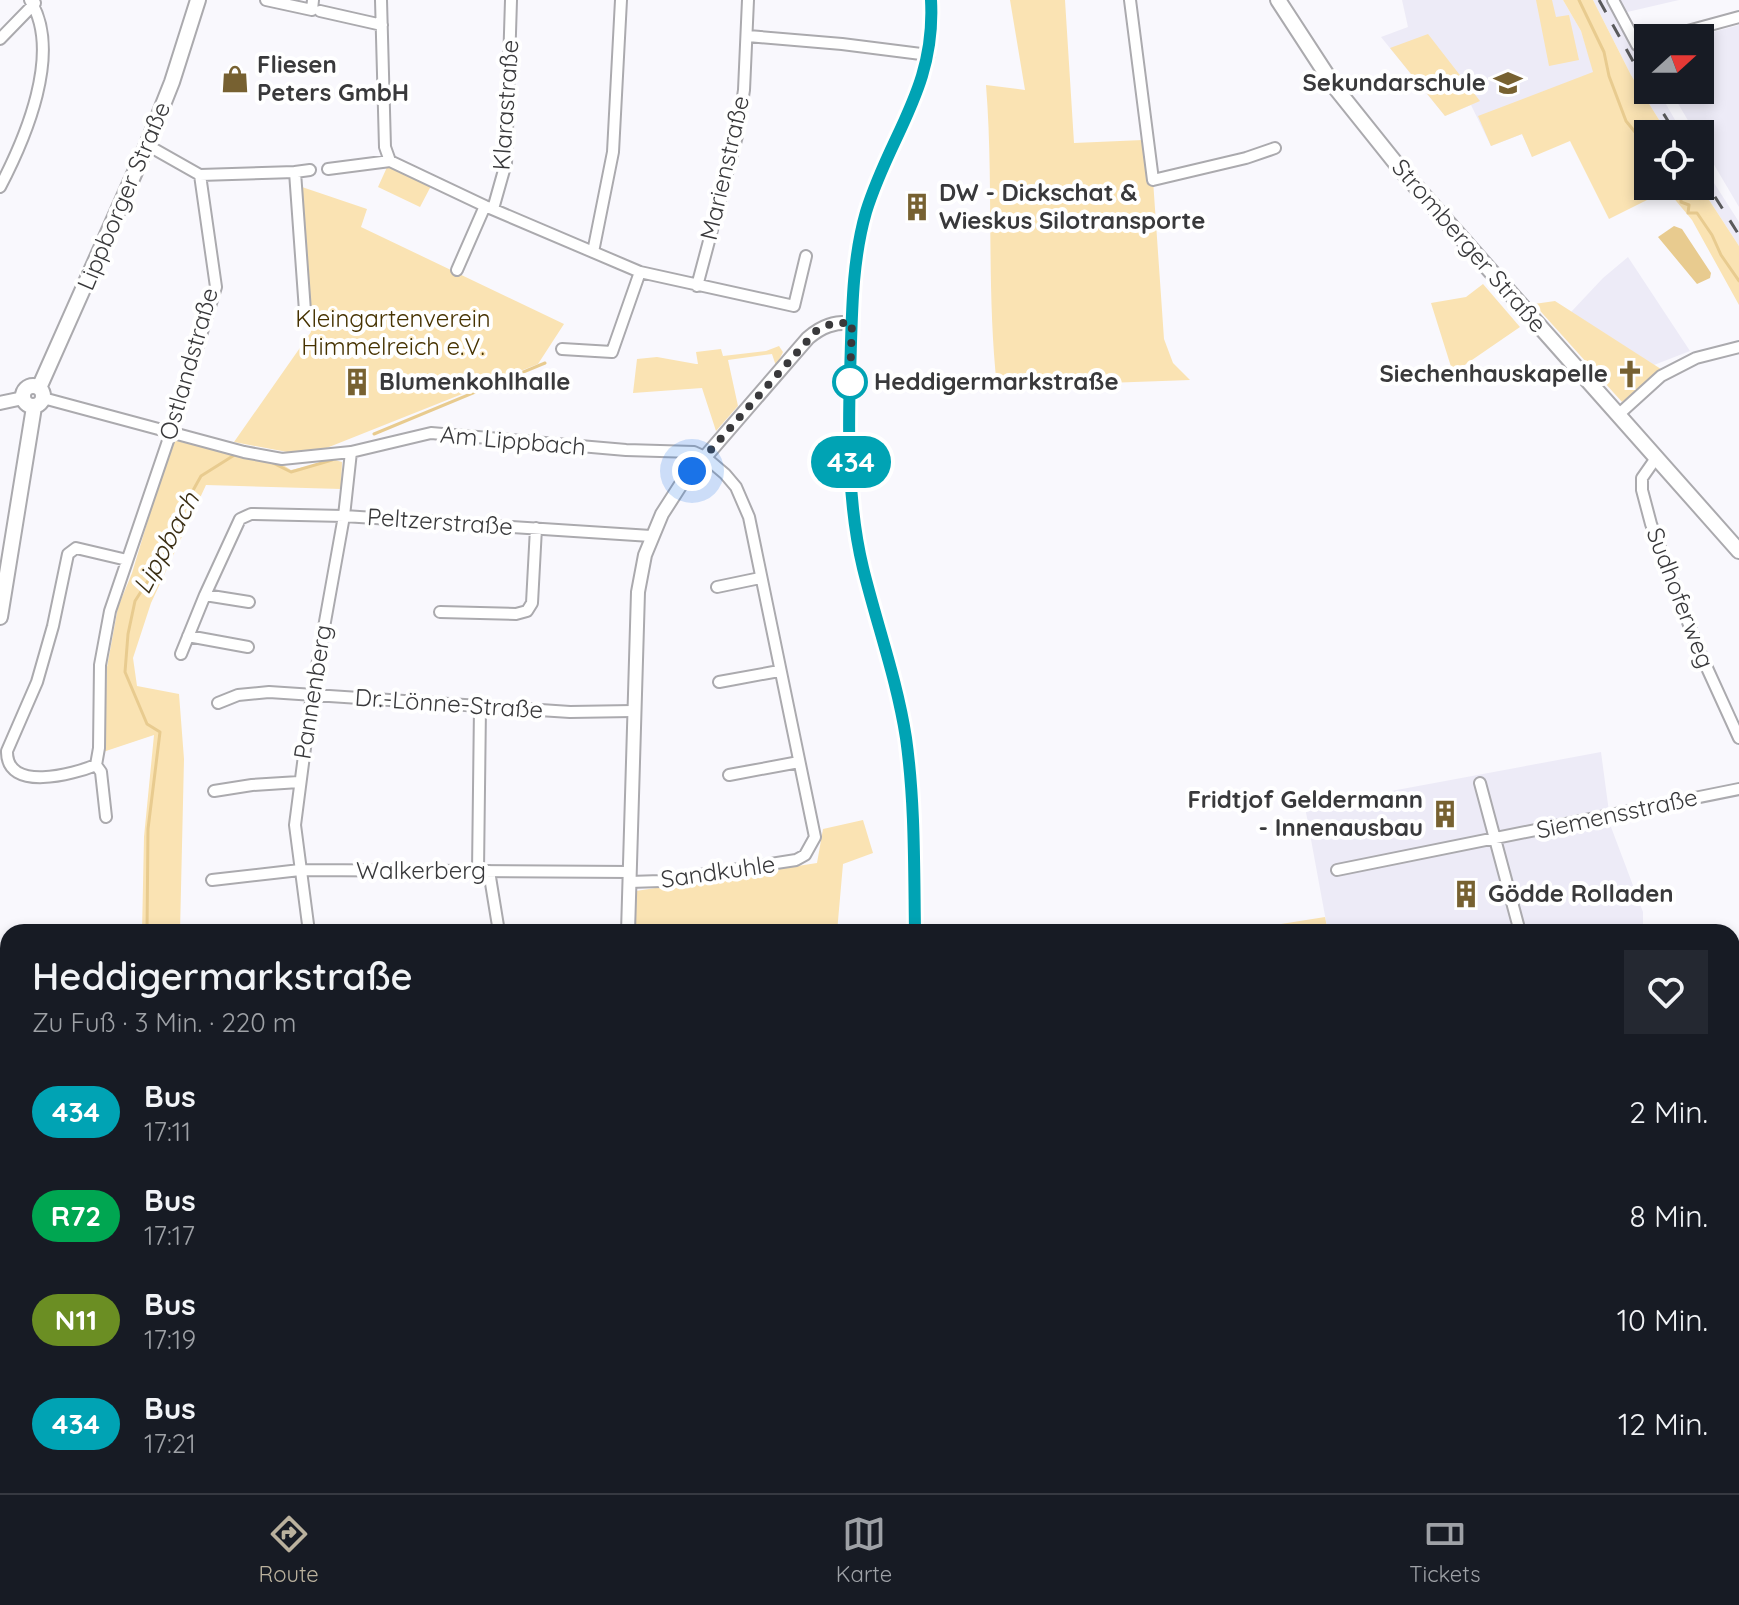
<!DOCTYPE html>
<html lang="de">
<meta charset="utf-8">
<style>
body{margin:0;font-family:Quicksand,sans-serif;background:#242831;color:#f1f3f6;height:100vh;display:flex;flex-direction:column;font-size:30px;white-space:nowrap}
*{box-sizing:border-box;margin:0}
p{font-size:26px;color:#9ea1a6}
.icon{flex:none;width:44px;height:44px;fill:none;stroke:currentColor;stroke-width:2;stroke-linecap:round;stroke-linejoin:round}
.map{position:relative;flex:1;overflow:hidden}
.drawer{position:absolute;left:0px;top:924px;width:1740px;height:570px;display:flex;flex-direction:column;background:#171b24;border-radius:24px 24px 0 0;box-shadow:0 4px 12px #0003}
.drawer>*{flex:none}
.badge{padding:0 16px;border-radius:26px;font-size:28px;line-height:52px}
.needle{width:52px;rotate:69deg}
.fabs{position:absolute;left:1634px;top:24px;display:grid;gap:16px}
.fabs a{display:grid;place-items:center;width:80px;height:80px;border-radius:0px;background:#171b24;box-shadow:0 4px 12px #0003;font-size:40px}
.you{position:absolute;width:40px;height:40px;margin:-20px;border:6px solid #fff;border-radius:50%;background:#1a73e8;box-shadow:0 0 0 12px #1a73e833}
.map>.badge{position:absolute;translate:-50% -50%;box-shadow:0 0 0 4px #fff}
.round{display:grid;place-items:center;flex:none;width:84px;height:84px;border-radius:0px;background:#242831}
.headline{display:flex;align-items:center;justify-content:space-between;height:136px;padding:0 32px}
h1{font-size:38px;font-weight:600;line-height:60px}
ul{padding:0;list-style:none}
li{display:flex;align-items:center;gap:24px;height:104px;padding:0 32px}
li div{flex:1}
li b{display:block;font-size:30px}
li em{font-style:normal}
li .badge{min-width:88px;font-weight:700;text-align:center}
.tab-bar{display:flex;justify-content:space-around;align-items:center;height:112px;border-top:2px solid #363941;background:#171b24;font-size:22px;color:#9ea1a6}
.tab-bar a{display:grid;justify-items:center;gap:4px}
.tab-bar .selected{color:#bab19d}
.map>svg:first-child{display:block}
</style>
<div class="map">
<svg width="1739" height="1493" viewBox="0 0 1739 1493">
<rect width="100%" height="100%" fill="#f9f8fd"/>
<!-- built -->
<path fill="#edebf7" d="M1402,0H1563L1581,31L1594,72L1532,157L1522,134L1491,146L1471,105L1445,116L1381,37L1408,27Z
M1593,0H1609L1648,73V90H1658L1683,134H1668L1631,75Z
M1616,0H1679L1623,13Z
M1739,25V207L1700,141V134H1696L1670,90H1700V38H1691Z
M1700,161L1739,222V246L1700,186Z
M1628,257L1690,351L1654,365L1571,312L1603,278Z
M1601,752L1611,827L1643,912V932H1328L1305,807Z
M1732,1087L1739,1106V1334L1732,1303Z"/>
<!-- green -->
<path fill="#fae3b3" d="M1010,0H1065L1074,143L1143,140L1153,180L1164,339L1173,363L1190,380L997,387C986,286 994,186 986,85L1025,90Z
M1536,0H1552L1556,17L1569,15L1579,60L1549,66Z
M1563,0H1593L1631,75L1668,134H1648V186H1700L1739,246V305L1692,220L1667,190L1609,219L1570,141L1532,157L1522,134L1491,146L1478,116L1593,72L1581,31Z
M1428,34L1480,101L1445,116L1390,48Z
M388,165L431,186L420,207L378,187Z
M302,187L367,209L361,227L564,324L538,364L319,451L298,454L234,442L311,332Z
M1483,284L1520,327L1453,373L1431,303L1466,297Z
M1555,301L1664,371L1622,402L1534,304Z
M779,346L783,352L776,366L772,354L728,360L738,406L716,431L702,388L633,393L637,359L657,357L696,364H698L696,352L721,349L723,356L766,351Z
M172,440L280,463L291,470L335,460L342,462L341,489L206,485L151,603L133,658L137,686L179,694L184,759L180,932H142L144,837L154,735L103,752L107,667L118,607L132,573Z
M863,820L873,853L843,864L837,932H635L636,891L817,863L823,829Z
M1325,917L1328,932H1231Z
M1732,1029L1739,1035V1106L1732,1087Z
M1732,1303L1739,1334V1493H1734L1732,1483Z
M500,1486H981L983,1493H497Z
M1002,1486H1339L1340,1493H1004Z
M1426,1486H1574L1578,1493H1407Z"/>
<!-- water -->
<path fill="#e8cb8f" d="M1674,226L1682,229L1711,273L1710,278L1697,284L1658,237Z
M1732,1483L1734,1493H1578L1574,1486H1732Z
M1339,1486H1426L1407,1493H1340Z"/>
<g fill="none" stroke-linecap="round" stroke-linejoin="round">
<!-- stream -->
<path stroke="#e8cb8f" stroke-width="3" d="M1579,0L1604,52L1609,76L1626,121L1648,148
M1671,186L1672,190L1681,188V202L1689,205L1688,213H1697L1712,235L1721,255L1739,281
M374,434L545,363
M271,462L291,472L332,460
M147,932L148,829L160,732L147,724L125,672L128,634L135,601L160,562L191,494L201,476L236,454
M248,1486L249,1493"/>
<defs>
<path id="minor" d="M266,0L312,10L313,0
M381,0L385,147L390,161
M1130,0L1153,180L1246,158L1275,148
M1613,0L1637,45L1648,42
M320,11L382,25
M748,36L842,44L929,55
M1662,38L1739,17
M0,39L35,3
M328,169L390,161L485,206L640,272L794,306L806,256
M295,172L310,170
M200,175L295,172L305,311
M0,187C25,139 63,52 30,0
M493,209L506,163L511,0
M593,252L613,152L621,0
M457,270L485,206
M697,286L737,136L744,90L748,0
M562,349L612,352L640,272
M43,398L244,452L282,459L351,452L431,433L626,450L694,452L705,457L725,474L736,487L749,517L815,837L805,855L796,860L661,881L629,882
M1618,415L1661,376L1696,358L1739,347
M1656,458L1642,478V490L1651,524L1697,646L1739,738
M127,560L76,548L68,554L53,626L37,682L7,751C6,793 74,774 96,765L99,748L100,665L110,611L171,432L216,287L200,175L147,145
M717,587L760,578
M205,595L249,602
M440,612L516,614L527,611L532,603L536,528
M188,636L248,647
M181,654L205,595L240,519L251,514L344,516L651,536
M719,682L779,671
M218,703L238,695L269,692L570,712L633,711
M96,765L101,772L106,817
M729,775L799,762
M1480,783L1520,932
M214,791L252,785L299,782
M1337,870L1739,789
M478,871L480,707
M489,871L499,932
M212,880L300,870L630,872
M309,932L295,825L312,694L344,516L351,452"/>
<path id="tertiary" d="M0,403L23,398
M628,932L638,592L645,555L662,514L680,486L808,338C822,326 834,322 852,323
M915,932C914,867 915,802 906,738C897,680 877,625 863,568C848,506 848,438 850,375C852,321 851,264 866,212C890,134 936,88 931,0
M992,1486L994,1493
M484,1493L487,1486"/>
<path id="secondary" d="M1278,0L1334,86L1402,171L1739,551
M23 396a10 10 0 1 1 20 0a10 10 0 1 1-20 0Z
M39,388L147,145L172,82L198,0
M0,617L34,407"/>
</defs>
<!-- minor casing -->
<use href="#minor" stroke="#abaaae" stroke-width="14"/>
<!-- tertiary casing -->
<use href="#tertiary" stroke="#abaaae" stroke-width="16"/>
<!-- secondary casing -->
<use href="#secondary" stroke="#abaaae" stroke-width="18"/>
<!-- minor -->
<use href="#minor" stroke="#fff" stroke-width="10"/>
<!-- tertiary -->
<use href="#tertiary" stroke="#fff" stroke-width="12"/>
<!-- secondary -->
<use href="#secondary" stroke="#fff" stroke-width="14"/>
<!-- rail -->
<path stroke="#5a5a5c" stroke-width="3" stroke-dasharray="14 14" stroke-linecap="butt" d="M1599,0L1648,88
M1649,90L1676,134
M1700,173L1739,235"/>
</g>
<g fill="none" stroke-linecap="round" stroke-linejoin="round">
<defs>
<path id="line" d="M915,932C914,867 915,802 906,738C897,680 877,625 863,568C848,506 848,438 850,375C852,321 851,264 866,212C890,134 936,88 931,0"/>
</defs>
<!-- line casing -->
<use href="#line" stroke="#fff" stroke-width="18"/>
<!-- line -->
<use href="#line" stroke="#00a3b4" stroke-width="12"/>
<!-- walk -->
<path stroke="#39393b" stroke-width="8" stroke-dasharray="0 14.4" d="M692,471L816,331L833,323H852L850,382"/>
</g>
<!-- icons -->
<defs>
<symbol id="shop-bare" viewBox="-9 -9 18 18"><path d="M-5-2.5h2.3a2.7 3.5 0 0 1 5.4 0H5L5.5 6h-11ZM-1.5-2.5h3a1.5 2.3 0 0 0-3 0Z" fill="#776131" stroke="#fff" stroke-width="2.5" paint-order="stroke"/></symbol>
<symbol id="school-bare" viewBox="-9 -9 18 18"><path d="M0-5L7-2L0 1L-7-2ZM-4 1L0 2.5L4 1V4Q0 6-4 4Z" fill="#776131" stroke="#fff" stroke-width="2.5" paint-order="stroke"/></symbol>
<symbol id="building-bare" viewBox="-9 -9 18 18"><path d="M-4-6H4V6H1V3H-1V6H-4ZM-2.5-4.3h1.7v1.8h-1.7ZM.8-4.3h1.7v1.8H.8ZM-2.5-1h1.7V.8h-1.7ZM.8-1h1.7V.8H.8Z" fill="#776131" stroke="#fff" stroke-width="2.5" paint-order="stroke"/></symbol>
<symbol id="church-bare" viewBox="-9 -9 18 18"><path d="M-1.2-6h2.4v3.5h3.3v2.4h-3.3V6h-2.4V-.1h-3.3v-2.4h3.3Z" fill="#776131" stroke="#fff" stroke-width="2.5" paint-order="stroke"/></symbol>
</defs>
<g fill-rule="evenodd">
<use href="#shop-bare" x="215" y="59" width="40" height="40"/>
<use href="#school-bare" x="1488" y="63" width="40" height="40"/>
<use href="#building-bare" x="897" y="187" width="40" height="40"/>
<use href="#church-bare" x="1610" y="354" width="40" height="40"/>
<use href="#building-bare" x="337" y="362" width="40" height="40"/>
<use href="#building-bare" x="1425" y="794" width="40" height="40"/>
<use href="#building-bare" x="1446" y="874" width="40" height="40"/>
</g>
<!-- markers -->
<circle fill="#fff" stroke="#00a3b4" stroke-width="4" cx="850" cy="382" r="16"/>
<g text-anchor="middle" stroke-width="8" stroke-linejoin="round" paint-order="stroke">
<!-- poi labels -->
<g font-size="24" font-weight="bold" fill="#39393b" stroke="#fff" text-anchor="start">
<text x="257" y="73">Fliesen<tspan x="257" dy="28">Peters GmbH</tspan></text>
<text x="1486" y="91" text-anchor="end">Sekundarschule</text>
<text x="939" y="201">DW - Dickschat &amp;<tspan x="939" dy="28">Wieskus Silotransporte</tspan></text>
<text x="1608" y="382" text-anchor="end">Siechenhauskapelle</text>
<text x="379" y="390">Blumenkohlhalle</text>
<text x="1423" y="808" text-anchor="end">Fridtjof Geldermann<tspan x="1423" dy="28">- Innenausbau</tspan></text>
<text x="1488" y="902">Gödde Rolladen</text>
</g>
<!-- street labels -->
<g font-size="24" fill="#39393b" stroke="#fff">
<text transform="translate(506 105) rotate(-86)" y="8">Klarastraße</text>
<text transform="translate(725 168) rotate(-77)" y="8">Marienstraße</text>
<text transform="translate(124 196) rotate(-67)" y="8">Lippborger Straße</text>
<text transform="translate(1469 246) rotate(49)" y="8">Stromberger Straße</text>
<text transform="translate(189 364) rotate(-74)" y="8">Ostlandstraße</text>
<text transform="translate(513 441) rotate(5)" y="8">Am Lippbach</text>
<text transform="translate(440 522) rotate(4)" y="8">Peltzerstraße</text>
<text transform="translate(1680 598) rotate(69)" y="8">Sudhoferweg</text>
<text transform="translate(313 692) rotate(-81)" y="8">Pannenberg</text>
<text transform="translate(449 704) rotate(4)" y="8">Dr.-Lönne-Straße</text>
<text transform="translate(1617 814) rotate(-12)" y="8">Siemensstraße</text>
<text x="421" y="879">Walkerberg</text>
<text transform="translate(718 872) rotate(-8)" y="8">Sandkuhle</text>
</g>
<!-- park labels -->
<g font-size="24" fill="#463200" stroke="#fff">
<text x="393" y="327">Kleingartenverein<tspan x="393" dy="28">Himmelreich e.V.</tspan></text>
</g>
<!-- stop labels -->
<g font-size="24" font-weight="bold" fill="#39393b" stroke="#fff" text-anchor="start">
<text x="874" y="390">Heddigermarkstraße</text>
</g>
<!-- water labels -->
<g font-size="26" font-style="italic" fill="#3c2f14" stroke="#fff">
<text transform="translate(166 543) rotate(-62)" y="9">Lippbach</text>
</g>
</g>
</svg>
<div class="fabs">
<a><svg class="needle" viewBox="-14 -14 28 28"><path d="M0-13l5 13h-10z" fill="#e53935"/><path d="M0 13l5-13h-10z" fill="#9ea1a6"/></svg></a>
<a><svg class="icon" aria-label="locate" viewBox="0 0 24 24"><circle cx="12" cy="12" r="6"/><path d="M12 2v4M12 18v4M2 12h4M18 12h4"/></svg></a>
</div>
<div class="you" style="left:692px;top:471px"></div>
<b class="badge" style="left:851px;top:462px;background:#00a3b4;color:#fff">434</b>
<section class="drawer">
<div class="headline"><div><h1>Heddigermarkstraße</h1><p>Zu Fuß · 3 Min. · 220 m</p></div><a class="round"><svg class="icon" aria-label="heart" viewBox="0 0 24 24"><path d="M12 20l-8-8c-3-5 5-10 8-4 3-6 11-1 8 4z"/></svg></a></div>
<ul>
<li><span class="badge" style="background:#00a3b4;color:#fff">434</span><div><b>Bus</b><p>17:11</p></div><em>2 Min.</em></li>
<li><span class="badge" style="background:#00a651;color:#fff">R72</span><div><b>Bus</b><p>17:17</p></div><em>8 Min.</em></li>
<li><span class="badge" style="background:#6b8e23;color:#fff">N11</span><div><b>Bus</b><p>17:19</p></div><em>10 Min.</em></li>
<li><span class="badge" style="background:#00a3b4;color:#fff">434</span><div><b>Bus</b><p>17:21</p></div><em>12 Min.</em></li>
</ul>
</section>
</div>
<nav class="tab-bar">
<a class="selected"><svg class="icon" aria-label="directions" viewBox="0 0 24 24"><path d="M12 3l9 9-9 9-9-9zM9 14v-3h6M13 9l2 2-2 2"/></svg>Route</a>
<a><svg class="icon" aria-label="map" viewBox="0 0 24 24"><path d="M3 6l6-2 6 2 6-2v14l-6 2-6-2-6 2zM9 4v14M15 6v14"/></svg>Karte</a>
<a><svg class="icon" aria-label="tickets" viewBox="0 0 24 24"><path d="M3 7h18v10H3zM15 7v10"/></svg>Tickets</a>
</nav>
